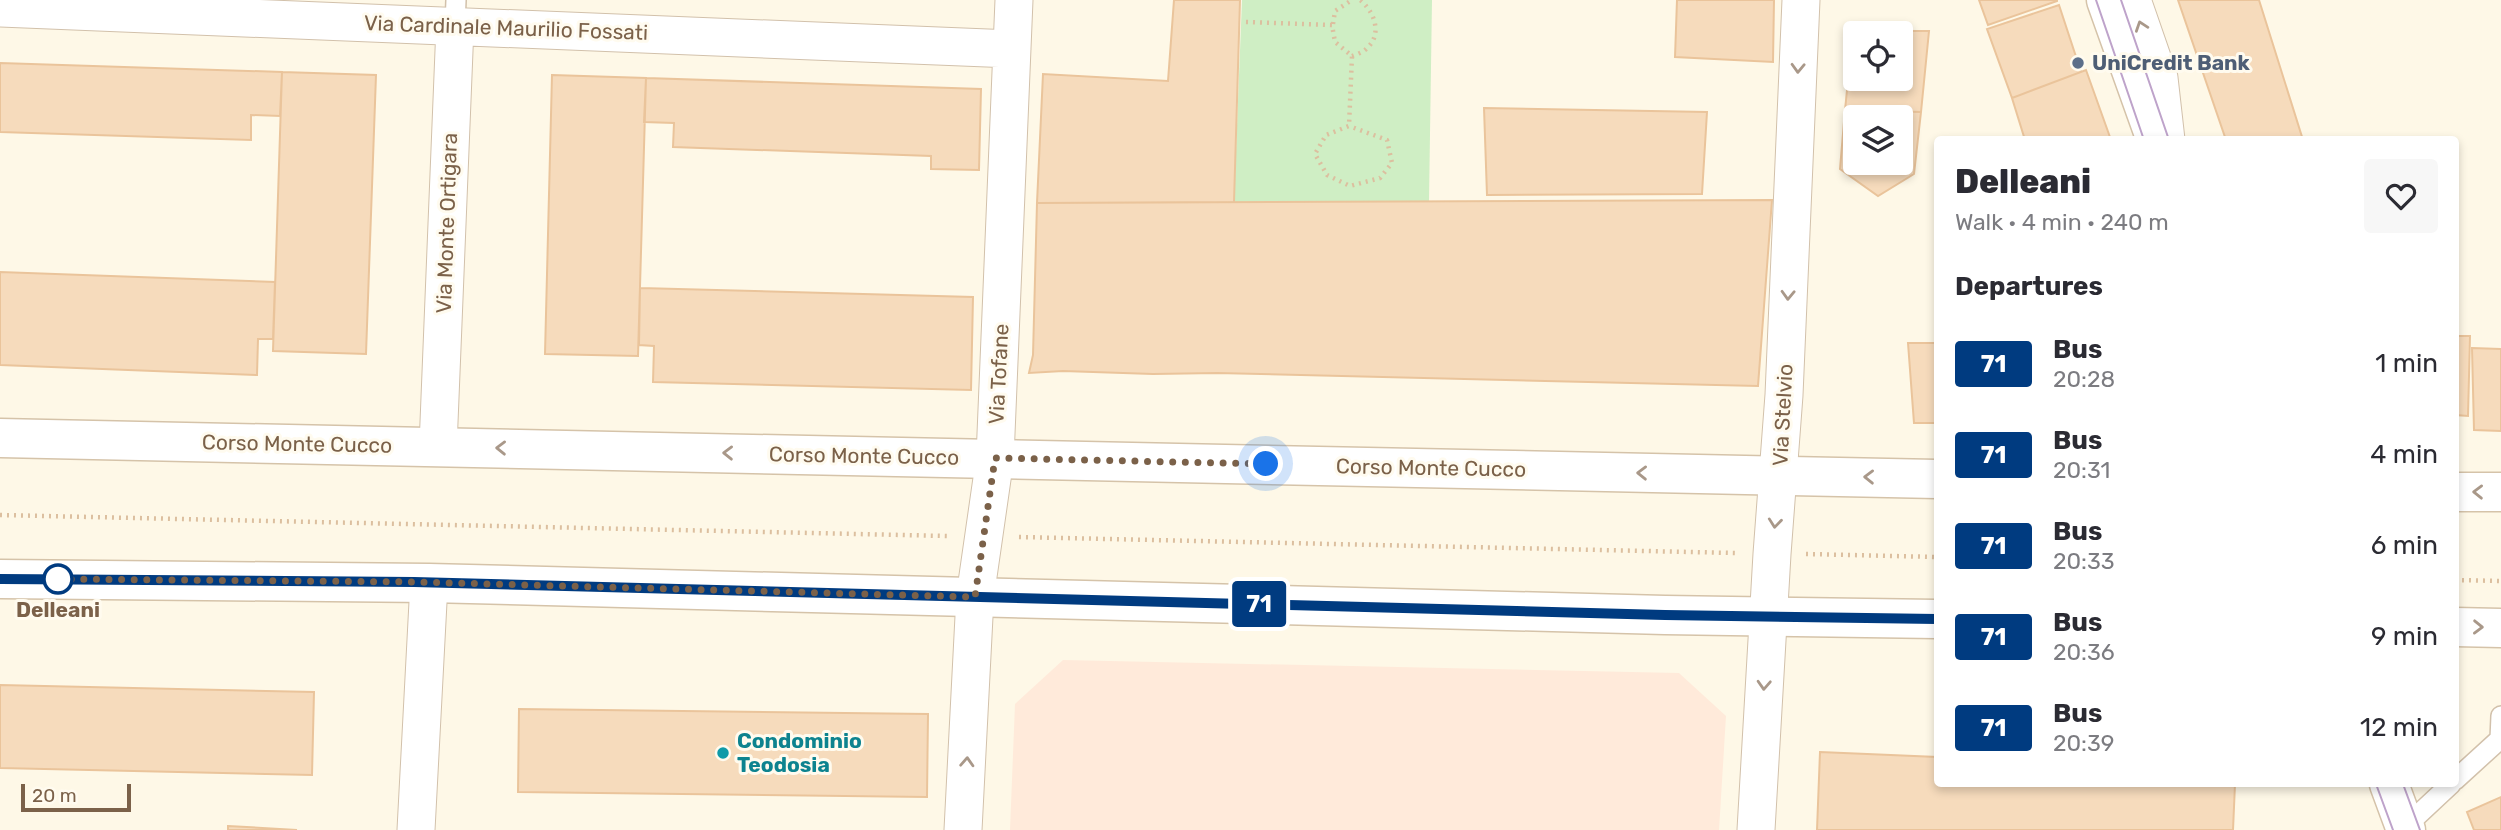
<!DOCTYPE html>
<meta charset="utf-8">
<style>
body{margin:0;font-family:Rubik,sans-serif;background:#f7f7f7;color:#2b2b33;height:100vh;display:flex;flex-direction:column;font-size:26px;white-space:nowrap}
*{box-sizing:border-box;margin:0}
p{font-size:23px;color:#7c7c81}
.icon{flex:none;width:38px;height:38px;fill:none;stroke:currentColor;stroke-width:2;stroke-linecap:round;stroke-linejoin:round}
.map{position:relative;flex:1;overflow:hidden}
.sheet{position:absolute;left:1934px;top:136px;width:525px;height:651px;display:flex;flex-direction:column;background:#fff;border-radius:7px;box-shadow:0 4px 10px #0003}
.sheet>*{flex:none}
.badge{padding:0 14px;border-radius:5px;font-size:24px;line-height:46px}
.fabs{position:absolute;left:1843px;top:21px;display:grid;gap:14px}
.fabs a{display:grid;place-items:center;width:70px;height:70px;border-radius:7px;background:#fff;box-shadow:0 4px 10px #0003;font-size:35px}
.scale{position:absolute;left:21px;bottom:18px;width:110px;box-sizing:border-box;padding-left:7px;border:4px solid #7b6149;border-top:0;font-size:19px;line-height:24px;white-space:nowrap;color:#7b6149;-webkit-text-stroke:5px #fffbef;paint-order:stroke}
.you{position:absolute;width:35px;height:35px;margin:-18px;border:5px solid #fff;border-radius:50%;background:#1a73e8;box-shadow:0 0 0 10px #1a73e833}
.map>.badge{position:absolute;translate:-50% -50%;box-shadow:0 0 0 4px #fff}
h2{padding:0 21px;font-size:26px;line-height:63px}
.round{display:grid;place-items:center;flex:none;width:74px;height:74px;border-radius:7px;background:#f7f7f7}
.headline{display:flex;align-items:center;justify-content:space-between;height:119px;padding:0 21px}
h1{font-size:33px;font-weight:800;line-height:52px}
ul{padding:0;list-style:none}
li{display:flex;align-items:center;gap:21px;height:91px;padding:0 21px}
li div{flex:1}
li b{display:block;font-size:26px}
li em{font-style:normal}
li .badge{min-width:77px;font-weight:700;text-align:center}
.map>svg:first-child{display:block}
</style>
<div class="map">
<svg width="2501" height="830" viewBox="0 0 2501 830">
<rect width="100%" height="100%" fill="#fef8e7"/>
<!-- commercial -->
<path fill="#ffeada" d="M1063,660L1679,673L1726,716L1719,830H1010L1015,704Z"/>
<!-- green -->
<path fill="#cfeec4" d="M1242,0H1432L1429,201L1234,202Z"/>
<!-- building -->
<path fill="#f6dbbc" stroke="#eac49b" stroke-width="2" fill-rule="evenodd" d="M1174,0H1240L1234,202L1037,203L1043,74L1168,81Z
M1677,0H1774L1773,62L1675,57Z
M1979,0H2057V1L1988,25Z
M2178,0H2259L2303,140H2226Z
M2059,5L2081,72L2012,98L1987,29Z
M1853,31H1929L1921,112L1845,110ZM1855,33H1900V79H1855Z
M0,63L282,72L280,116L251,115V140L0,132Z
M2086,70L2111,140H2025L2012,98Z
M282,72L376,75L366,354L273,351Z
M552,75L646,78L638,356L545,354Z
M646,78L981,89L979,170L931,169V156L673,147L674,123L644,122Z
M1484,108L1707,112L1702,194L1487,195Z
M1845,110L1921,112L1914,174L1878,196L1840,169ZM1855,117H1900V163H1855Z
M1772,200L1758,386L1217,373L1153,374L1063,371L1029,373L1033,355L1037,203Z
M0,272L275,282L273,339H258L257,375L0,365Z
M640,288L973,297L971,390L653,382L654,346L639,345Z
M2455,336H2470L2468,416L2455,415Z
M1908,343H1937V423H1914Z
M2472,348L2501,349V431L2474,430Z
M0,685L314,692L312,775L0,768Z
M519,709L928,714L927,797L518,792Z
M1820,752L1937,757V784H2235L2233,830H1817Z
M2501,797V830H2474L2467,812Z
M228,826L297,830H228Z"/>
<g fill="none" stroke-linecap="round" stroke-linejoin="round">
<defs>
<path id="lane" d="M455,26L456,0
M2455,780L2500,739L2501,716
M2405,827L2451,784"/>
<path id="street" d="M2132,0L2159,78L2166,140
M0,8L1012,49
M438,447L455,26
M416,830L429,583
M963,830L975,597L995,458L1014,0
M1756,830L1772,554L1784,395L1801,0"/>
<path id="secondary" d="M2106,0L2156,140
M0,438L1937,479
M2455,492H2501
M0,579L429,583L1665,615L1937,619
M2455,627L2501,628
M2389,784L2406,830"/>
</defs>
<!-- lane casing -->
<use href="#lane" stroke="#d2c1ab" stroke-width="22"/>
<!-- street casing -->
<use href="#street" stroke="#d2c1ab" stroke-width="39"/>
<!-- secondary casing -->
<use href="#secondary" stroke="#d5c3a9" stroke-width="41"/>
<!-- path -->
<path stroke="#dcbf9f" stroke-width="4.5" stroke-dasharray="2 5" stroke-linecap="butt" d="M1246,22L1332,25L1335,42L1352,56L1349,126L1326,135L1315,154L1327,175L1350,186L1380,178L1392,163L1387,140L1349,126
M1333,24L1335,11L1352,0
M1352,56C1357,54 1364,52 1367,48C1383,34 1374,11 1360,0
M0,515L947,536
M1019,537L1735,553
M1806,554L1937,557
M2455,580L2501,581"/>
<!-- lane -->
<use href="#lane" stroke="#fff" stroke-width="19"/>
<!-- street -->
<use href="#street" stroke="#fff" stroke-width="37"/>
<!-- secondary -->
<use href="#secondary" stroke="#fff" stroke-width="38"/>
<!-- tram -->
<path stroke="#bea3ca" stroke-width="2" d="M2096,0L2144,140
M2121,0L2169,140
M2376,784L2393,830
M2403,784L2420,830"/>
</g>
<!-- one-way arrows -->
<defs><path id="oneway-chevron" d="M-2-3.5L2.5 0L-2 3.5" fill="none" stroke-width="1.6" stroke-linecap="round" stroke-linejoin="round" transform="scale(1.75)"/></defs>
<g stroke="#a99889">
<use href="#oneway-chevron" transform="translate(2141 26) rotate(-109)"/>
<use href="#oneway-chevron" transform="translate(1798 68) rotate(92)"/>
<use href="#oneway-chevron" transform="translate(1788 295) rotate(92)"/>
<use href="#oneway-chevron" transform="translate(501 448) rotate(-179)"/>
<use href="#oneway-chevron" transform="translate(728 453) rotate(-179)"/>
<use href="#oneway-chevron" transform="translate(1642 473) rotate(-179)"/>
<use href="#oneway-chevron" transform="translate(1869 477) rotate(-179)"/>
<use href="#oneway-chevron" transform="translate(2478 492) rotate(-179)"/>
<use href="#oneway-chevron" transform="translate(1775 523) rotate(96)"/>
<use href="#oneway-chevron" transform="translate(2478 627) rotate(1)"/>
<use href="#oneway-chevron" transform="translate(1764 685) rotate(93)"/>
<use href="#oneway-chevron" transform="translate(967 762) rotate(-87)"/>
</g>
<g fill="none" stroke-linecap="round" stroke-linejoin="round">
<defs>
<path id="line" d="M0,579L414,582L1665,615L1937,619"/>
</defs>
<!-- line casing -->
<use href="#line" stroke="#fff" stroke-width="16"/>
<!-- line -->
<use href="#line" stroke="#003b80" stroke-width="10"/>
<!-- walk -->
<path stroke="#7b6149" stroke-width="7" stroke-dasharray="0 12.6" d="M58,579H52L414,582L975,597L995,458L1266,464"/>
</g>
<!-- markers -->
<circle fill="#5c6f8a" stroke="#fffbef" stroke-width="2.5" cx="2078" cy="63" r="7"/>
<circle fill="#fff" stroke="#003b80" stroke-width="3.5" cx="58" cy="579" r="14"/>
<circle fill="#0f9aa8" stroke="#fffbef" stroke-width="2.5" cx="723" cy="753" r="7"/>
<g text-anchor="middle" stroke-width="6" stroke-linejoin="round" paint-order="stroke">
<!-- street labels -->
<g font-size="21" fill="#7b6149" stroke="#fffbef">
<text transform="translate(506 28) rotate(2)" y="7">Via Cardinale Maurilio Fossati</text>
<text transform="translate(447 223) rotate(-88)" y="7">Via Monte Ortigara</text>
<text transform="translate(999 374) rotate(-87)" y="7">Via Tofane</text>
<text transform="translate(1783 415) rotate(-87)" y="7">Via Stelvio</text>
<text transform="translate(297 444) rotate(1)" y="7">Corso Monte Cucco</text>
<text transform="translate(864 456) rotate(1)" y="7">Corso Monte Cucco</text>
<text transform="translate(1431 468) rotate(1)" y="7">Corso Monte Cucco</text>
</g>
<!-- service labels -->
<g font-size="21" font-weight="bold" fill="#4e5e75" stroke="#fffbef" text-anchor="start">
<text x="2092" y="70">UniCredit Bank</text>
</g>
<!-- stop labels -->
<g font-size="21" font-weight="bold" fill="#7b6149" stroke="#fffbef">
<text x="58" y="617">Delleani</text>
</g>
<!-- culture labels -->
<g font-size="21" font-weight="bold" fill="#0d838f" stroke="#fffbef" text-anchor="start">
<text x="737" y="748">Condominio<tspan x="737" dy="24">Teodosia</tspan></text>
</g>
</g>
</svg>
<div class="fabs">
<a><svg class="icon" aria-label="locate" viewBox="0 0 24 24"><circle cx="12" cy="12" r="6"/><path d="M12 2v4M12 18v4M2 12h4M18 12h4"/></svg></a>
<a><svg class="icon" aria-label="layers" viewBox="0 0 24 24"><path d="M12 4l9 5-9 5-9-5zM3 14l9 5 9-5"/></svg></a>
</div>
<div class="scale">20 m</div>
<div class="you" style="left:1266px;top:464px"></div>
<b class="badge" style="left:1259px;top:604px;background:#003b80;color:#fff">71</b>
<section class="sheet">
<div class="headline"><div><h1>Delleani</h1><p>Walk · 4 min · 240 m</p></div><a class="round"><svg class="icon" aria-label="heart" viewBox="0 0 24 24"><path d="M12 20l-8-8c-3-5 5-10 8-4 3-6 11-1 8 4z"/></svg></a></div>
<h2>Departures</h2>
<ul>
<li><span class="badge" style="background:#003b80;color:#fff">71</span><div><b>Bus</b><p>20:28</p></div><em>1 min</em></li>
<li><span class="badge" style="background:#003b80;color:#fff">71</span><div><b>Bus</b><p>20:31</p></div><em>4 min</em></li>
<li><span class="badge" style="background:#003b80;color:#fff">71</span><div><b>Bus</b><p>20:33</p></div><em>6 min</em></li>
<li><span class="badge" style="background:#003b80;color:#fff">71</span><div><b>Bus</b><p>20:36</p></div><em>9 min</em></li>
<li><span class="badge" style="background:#003b80;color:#fff">71</span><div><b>Bus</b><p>20:39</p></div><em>12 min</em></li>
</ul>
</section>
</div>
